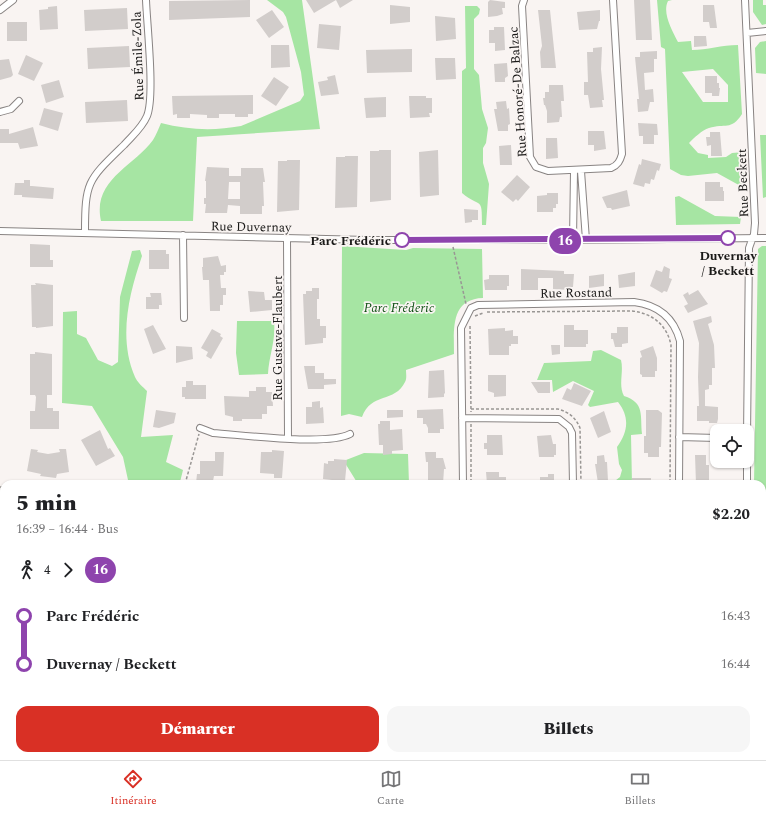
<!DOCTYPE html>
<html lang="fr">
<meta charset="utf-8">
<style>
body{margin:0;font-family:Spectral,serif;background:#f6f6f6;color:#202124;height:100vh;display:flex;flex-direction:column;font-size:15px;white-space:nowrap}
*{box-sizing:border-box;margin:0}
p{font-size:13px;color:#757577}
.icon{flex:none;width:22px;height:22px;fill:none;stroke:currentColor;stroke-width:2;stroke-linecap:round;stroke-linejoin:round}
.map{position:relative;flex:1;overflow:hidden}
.panel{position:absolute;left:0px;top:480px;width:766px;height:280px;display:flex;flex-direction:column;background:#fff;border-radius:12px 12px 0 0;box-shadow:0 1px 3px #0004}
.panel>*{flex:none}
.badge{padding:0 8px;border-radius:13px;font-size:14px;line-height:26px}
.buttons{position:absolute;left:710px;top:424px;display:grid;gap:8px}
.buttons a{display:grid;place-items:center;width:44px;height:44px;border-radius:8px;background:#fff;box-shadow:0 1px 3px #0004;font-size:20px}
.map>.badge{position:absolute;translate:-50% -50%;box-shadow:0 0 0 2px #fff}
.legs{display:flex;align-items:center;gap:6px;height:44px;padding:0 16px;font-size:13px}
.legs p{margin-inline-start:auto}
.summary{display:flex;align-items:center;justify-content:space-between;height:68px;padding:0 16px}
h1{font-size:22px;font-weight:800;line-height:30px}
.button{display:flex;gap:8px;margin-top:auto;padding:8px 16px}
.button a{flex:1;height:46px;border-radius:12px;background:#d93025;color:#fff;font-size:16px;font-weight:800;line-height:46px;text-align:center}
.button a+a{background:#f6f6f6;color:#202124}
ul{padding:0 16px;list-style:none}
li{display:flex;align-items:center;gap:14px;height:48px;font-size:15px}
li i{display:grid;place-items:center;width:6px;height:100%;margin:0 5px;background:currentColor}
li i::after{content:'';width:10px;height:10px;margin:-5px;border:3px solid;border-radius:50%;background:#fff}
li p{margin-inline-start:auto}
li:first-child i{background:linear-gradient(#0000 50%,currentColor 0)}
li:last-child i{background:linear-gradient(currentColor 50%,#0000 0)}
.dock{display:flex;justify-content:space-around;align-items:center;height:56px;border-top:1px solid #e0e0e0;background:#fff;font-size:11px;color:#757577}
.dock a{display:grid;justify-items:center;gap:2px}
.dock .current{color:#d93025}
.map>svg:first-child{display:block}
</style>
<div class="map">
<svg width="766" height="760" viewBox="0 0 766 760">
<rect width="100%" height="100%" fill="#f9f4f2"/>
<!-- green -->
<path fill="#a6e5a3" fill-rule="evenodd" d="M267,0H302L320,129L197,137L193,221H101C92,180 133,167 153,140C156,135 159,128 161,123C188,130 214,131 241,126L300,101L304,95L301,72L286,17L283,12Z
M657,0H672L668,1C662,13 672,30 678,42L691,41L692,50C707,50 722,45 738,45L742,114C731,131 725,123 709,128C702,130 694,138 689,143L698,153L708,155V158L726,157L732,153L744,152L746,189L717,173L688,176L681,175L670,169L665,49L661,47ZM713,69L728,85V102H703L682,72Z
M753,0H763V5H766V24L762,25L753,12Z
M465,6H477L480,9L479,14L474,19V69L479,75L482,109L488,128L486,143L483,148V163L489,184L486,225H482C482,195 481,209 462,193V71L466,68Z
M766,41V74L756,73L755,48L760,42Z
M760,135H766V197L763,198Z
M679,196L715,216L741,217L740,224L676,225L675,197Z
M342,246L406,250L413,248L482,249L483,298C450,299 454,330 454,354L406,370C406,373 407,379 405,382C395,403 371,392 362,417L349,414L341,416Z
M762,246H766V760H751V756H762V484H754L758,249Z
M140,250L142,256C129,294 118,338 135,377C137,382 143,387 147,391L141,437L173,435L166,462L183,470L180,482L177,484L131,482L128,480L123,457L92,406L62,403L63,312L77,311V334L86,338L98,360L112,366L118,362L120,297L132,251Z
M237,321H274C276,341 269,355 268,374L239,375L236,353Z
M601,350L621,360C624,372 618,385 624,396C645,403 640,415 642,434L631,435L632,484H611L620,477L622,470L619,464L617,447C628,432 630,417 618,402L590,407L588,405L594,391L573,381L553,392L552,380H537L544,363L591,361L593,351Z
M364,453L408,454L409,484H358L345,463L346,460Z"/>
<!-- building -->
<path fill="#d2cdcb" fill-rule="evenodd" d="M250,0V17L169,20V1Z
M306,0H353L340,8L336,0L314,13Z
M490,0L505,2V8H502L503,14L497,16L488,17V2Z
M634,0H650L652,40H636Z
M390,5L410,7V22L390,24Z
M703,5H714L717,28H710L709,22H703Z
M57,6L58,29L40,30L39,10L48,9V7Z
M127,8L128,29L85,31L84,10Z
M272,10L284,27L269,38L256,20Z
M538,10H550L556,68H541L540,52L542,46Z
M600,10V21H599L597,29L579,30L577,12Z
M435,16L455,18L456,39L436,41Z
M7,22H27V41H7Z
M319,24L341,26L339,50L317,48Z
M494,27H504L505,50L495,51V43H489V30H494Z
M694,36H706L707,46L694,47Z
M271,45H289L290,67L271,68Z
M129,46L130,67L88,69L87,48Z
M602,47L601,69L604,100H602L603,107L590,108L588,95H584V82H588L587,52H593V48Z
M412,49V72L367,73L366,50Z
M657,51V59H654V72L644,73L645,90L653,89L654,102H650L648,111L638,112L637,99H639L635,57H640V52Z
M26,55L43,63L34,81L18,74Z
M435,58H455L456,79L436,80Z
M9,59L13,75L11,77L0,80V60Z
M507,63L508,76L505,78V82H495L494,64Z
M335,75L339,94L321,96L318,82L328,80L327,77Z
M705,76H717V83H719V88H720L719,96H712V93H705Z
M274,77L289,87L276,106L261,96Z
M59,80L64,97L46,103L41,85Z
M549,85H563L564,101H561L562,117H560L559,122L547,123V111L545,105H544L543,98H545V92H549Z
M253,95V114H248V117H235V114H219V118H207V115L190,114V118H177V114L173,115L172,96Z
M409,96H426V98H432V113H429L430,117L410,118Z
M386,97V117L366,118L364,98Z
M127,100L128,121L86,123L85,102Z
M506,101L507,109L509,108L510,124L508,125V131H498L494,109H497L496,102Z
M44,108L63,113L58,131L39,125Z
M638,123L657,124L658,135H654V144H643V136H639Z
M33,127L38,146L20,149L18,143H0V129H9V134Z
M588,131H604L606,149L594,151V145H588Z
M710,132H720L722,156H711V145L707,146L706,137H710Z
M546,138H557L558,158L546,159Z
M511,145L512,165H500L499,146Z
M379,150H391V200L370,202V151H379Z
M438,150L439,195L420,197L419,152Z
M345,156H358L357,207L335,208L336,157H345Z
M642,159L661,164L659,171L657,170L654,180L651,179L650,184L645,183L644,187L633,184L639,164L641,165Z
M287,160H300L299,210L277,212L278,161H287Z
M207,167L229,168V176H241V168H263L265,182H263L264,206H262V214H240V206L228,205L227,213H205L206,204H204V198H206V181H205ZM229,182H240V199H228Z
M517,175L530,187L518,201L516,199L513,202L501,192Z
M24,180H30V186H32L54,188L53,199L22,197V195H14L15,183H24Z
M705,182H720V187H723V191H724V201H705Z
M627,190L630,206L612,210L611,208H607L602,197Z
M547,193H558V204H556V208H553V212H537V196L547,195Z
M464,209L478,210V220H472V222L465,223Z
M30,244L50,245V260H53V267H30Z
M149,250H166V254H169V269H149Z
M218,256L221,266L226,265V272H224V275H220L221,288H226V295H223V305H220V311H210L209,280H203L202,267H203V258Z
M664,266L670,269L669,278L672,279L667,292L664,291L662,293L650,286L656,270L662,272Z
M521,269L564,271V274H574L573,287H570V290L553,289V278H538V290H521Z
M635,272V286L619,288L618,275Z
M604,274V286L589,288V276Z
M489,275H509V286H507V290H485L484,280L489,279Z
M35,283L53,285V326L36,328V327H32L31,285H36Z
M312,288H319V299H317V319H320V326H326V338H323V343L305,345L303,294H306V291H312Z
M698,290L708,304L688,313L684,306L688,304L683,295L688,292L689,295Z
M248,291L264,292L265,300H272V310L250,312Z
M150,293H161L162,305H159V309H146V297H151Z
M711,316L712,322L708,324L714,345L715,368H712V385H709V389L705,390V406L718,407V419L717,423H709V421H697V406H699L698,377L699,343L693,321Z
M153,325L166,349L153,354L144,329Z
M564,325H574V330H588V344H586V347H564Z
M617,327H628V343L622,344V347H615L613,339H611V333H617Z
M505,328V331L513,330V336H518V344H511V346H509V355H489L488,329Z
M212,329L221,334L220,336L223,338L211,359L206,356L208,352L201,348Z
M551,345H560V354L552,355Z
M176,346L192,347L193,359L176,363Z
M653,346L657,358V371H655V377H642V375L640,374V358L642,357L640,351Z
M35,352L52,354V395H47V408H53V411H59V429H30V411H35L36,397L35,395H30V354H35Z
M304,366H315V373H324V379H336V384L324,385V389H308Z
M444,370L445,393L444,394V397L428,398L429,371Z
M488,375H506V396L494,397V393L488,391Z
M186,381H193V385H206V399H185V397H182V387H186Z
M531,382H550V393H538Z
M574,383L591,391L582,406L562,399L567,388L571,390Z
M256,387H266V392H272L273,406H267V414H262V419H242V421H233V417L225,415L224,396L249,397V391H256Z
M320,401V408L323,407L324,423L306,424V407H312V402Z
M443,409L444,429H440V433H428V428L426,424H423V418H417V410Z
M156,410L176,413L174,423L159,428L153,427Z
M387,410H403V417L387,418Z
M646,410H658L662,413L661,447H659V457H648V453H644V436H646Z
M604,411L611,432L598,438L590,418Z
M380,421H390V430L402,429L403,450L392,451V454L383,455V445H379L378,424H380Z
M100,430L108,449L110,448L115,456L96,466L81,440Z
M487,435H502L503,455H487V449H484V443H487Z
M551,435L553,444H556V455H554V457H539L537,436Z
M31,449L38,450L37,452L48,454L60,452L59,449H66L69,472L57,474L56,478L40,476L41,474L27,471Z
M272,450L284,451L282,478H274V474L260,473L261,452H272Z
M215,452H224L223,476H214L213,481L196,483L197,474H200V461H215Z
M425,452H436V458H443L446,469H444L443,484H428V462H426Z
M604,455L605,462H607L608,481L606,483H598L595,464H597V456Z
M695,455H706V465H709V484H696Z
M334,459L347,460L345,481L339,480V484H332V480L323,479L324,463L328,464V461H334Z
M486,472H499V477H506V484H487Z
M548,474H554V484H540V477H548Z
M632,478H651V484H632Z"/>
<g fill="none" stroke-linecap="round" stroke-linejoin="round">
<defs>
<path id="lane" d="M762,663H766
M762,687H766"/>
<path id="street" d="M524,0L522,6L530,157L536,167L548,171L611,168C618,165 620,161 622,154L613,0
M745,0L755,223L754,234L749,248L747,437
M0,10L13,0
M747,33L766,31
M0,112L11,109L19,101
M581,171L586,240
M0,231L368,240H573L766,238
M85,232C85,181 88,180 124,145C132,136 142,128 147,116C155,96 147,26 146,0
M183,235L184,318
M287,238L288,438
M573,240L574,171
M462,418L559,419L569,427L572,433L573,484
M200,428L213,433C243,435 327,446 350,434
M679,437L717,438
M463,484L461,328L471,308L478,305L634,302C658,305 674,318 680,341L679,484
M747,484V461
M0,643L4,638
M0,725H4
M266,756L270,760
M360,756V760
M744,760V756"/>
</defs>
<!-- lane casing -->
<use href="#lane" stroke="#898483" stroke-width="5"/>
<!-- street casing -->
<use href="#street" stroke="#898483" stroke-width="8"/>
<!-- path -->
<path stroke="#999694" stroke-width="1.5" stroke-dasharray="3 2" stroke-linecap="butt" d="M453,247L466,304
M487,312L632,311C652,313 667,325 671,345L670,484
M475,316L483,313
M470,326L471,412
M471,409H558C569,412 576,418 580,428L581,484
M471,424V484
M185,484L199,434
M0,487H4
M643,760L647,756"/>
<!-- lane -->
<use href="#lane" stroke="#fff" stroke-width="3"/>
<!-- street -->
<use href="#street" stroke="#fff" stroke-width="6"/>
</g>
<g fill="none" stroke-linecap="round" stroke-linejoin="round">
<defs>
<path id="line-1" d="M402,240L728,238"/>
</defs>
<!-- line-1 casing -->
<use href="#line-1" stroke="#fff" stroke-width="9"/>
<!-- line-1 -->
<use href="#line-1" stroke="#8e44ad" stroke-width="6"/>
</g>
<!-- markers -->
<g fill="#fff" stroke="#8e44ad" stroke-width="2">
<circle cx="728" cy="238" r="7"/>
<circle cx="402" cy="240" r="7"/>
</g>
<g text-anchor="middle" stroke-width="3.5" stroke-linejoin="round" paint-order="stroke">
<!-- street labels -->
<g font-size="13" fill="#1a1918" stroke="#f9f4f2">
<text transform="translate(137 56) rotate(-92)" y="5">Rue Émile-Zola</text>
<text transform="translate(517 92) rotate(-94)" y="5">Rue Honoré-De Balzac</text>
<text transform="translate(742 183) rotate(-92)" y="5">Rue Beckett</text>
<text transform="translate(251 226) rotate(1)" y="5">Rue Duvernay</text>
<text transform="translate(576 292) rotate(-1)" y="5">Rue Rostand</text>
<text transform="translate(277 338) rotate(-90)" y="5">Rue Gustave-Flaubert</text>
</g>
<!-- stop labels -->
<g font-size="13" font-weight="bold" fill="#1a1918" stroke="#f9f4f2" text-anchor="end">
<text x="391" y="245">Parc Frédéric</text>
<text x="728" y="260" text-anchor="middle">Duvernay<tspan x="728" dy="15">/ Beckett</tspan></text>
</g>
<!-- park labels -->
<g font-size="13" font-style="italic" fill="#0e5012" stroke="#f9f4f2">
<text x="399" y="312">Parc Fréderic</text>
</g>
</g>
</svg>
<div class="buttons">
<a><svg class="icon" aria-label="locate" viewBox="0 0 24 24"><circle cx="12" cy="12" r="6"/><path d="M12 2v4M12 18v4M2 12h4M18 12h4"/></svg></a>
</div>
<b class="badge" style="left:565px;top:241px;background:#8e44ad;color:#fff">16</b>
<section class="panel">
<div class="summary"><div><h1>5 min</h1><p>16:39 – 16:44 · Bus</p></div><b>$2.20</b></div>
<div class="legs"><svg class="icon" aria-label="walk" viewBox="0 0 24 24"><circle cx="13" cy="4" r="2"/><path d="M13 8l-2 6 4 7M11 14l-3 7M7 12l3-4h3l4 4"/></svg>4<svg class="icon" aria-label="forward" viewBox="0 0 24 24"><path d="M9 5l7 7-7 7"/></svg><b class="badge" style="background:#8e44ad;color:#fff">16</b></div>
<ul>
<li><i style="color:#8e44ad"></i><b>Parc Frédéric</b><p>16:43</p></li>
<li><i style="color:#8e44ad"></i><b>Duvernay / Beckett</b><p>16:44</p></li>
</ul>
<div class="button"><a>Démarrer</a><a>Billets</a></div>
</section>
</div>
<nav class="dock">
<a class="current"><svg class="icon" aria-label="directions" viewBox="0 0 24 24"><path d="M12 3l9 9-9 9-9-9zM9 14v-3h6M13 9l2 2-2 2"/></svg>Itinéraire</a>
<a><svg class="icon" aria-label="map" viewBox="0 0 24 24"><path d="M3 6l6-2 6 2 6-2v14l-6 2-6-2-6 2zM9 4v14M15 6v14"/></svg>Carte</a>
<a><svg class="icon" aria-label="tickets" viewBox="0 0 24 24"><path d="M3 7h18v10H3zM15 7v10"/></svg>Billets</a>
</nav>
